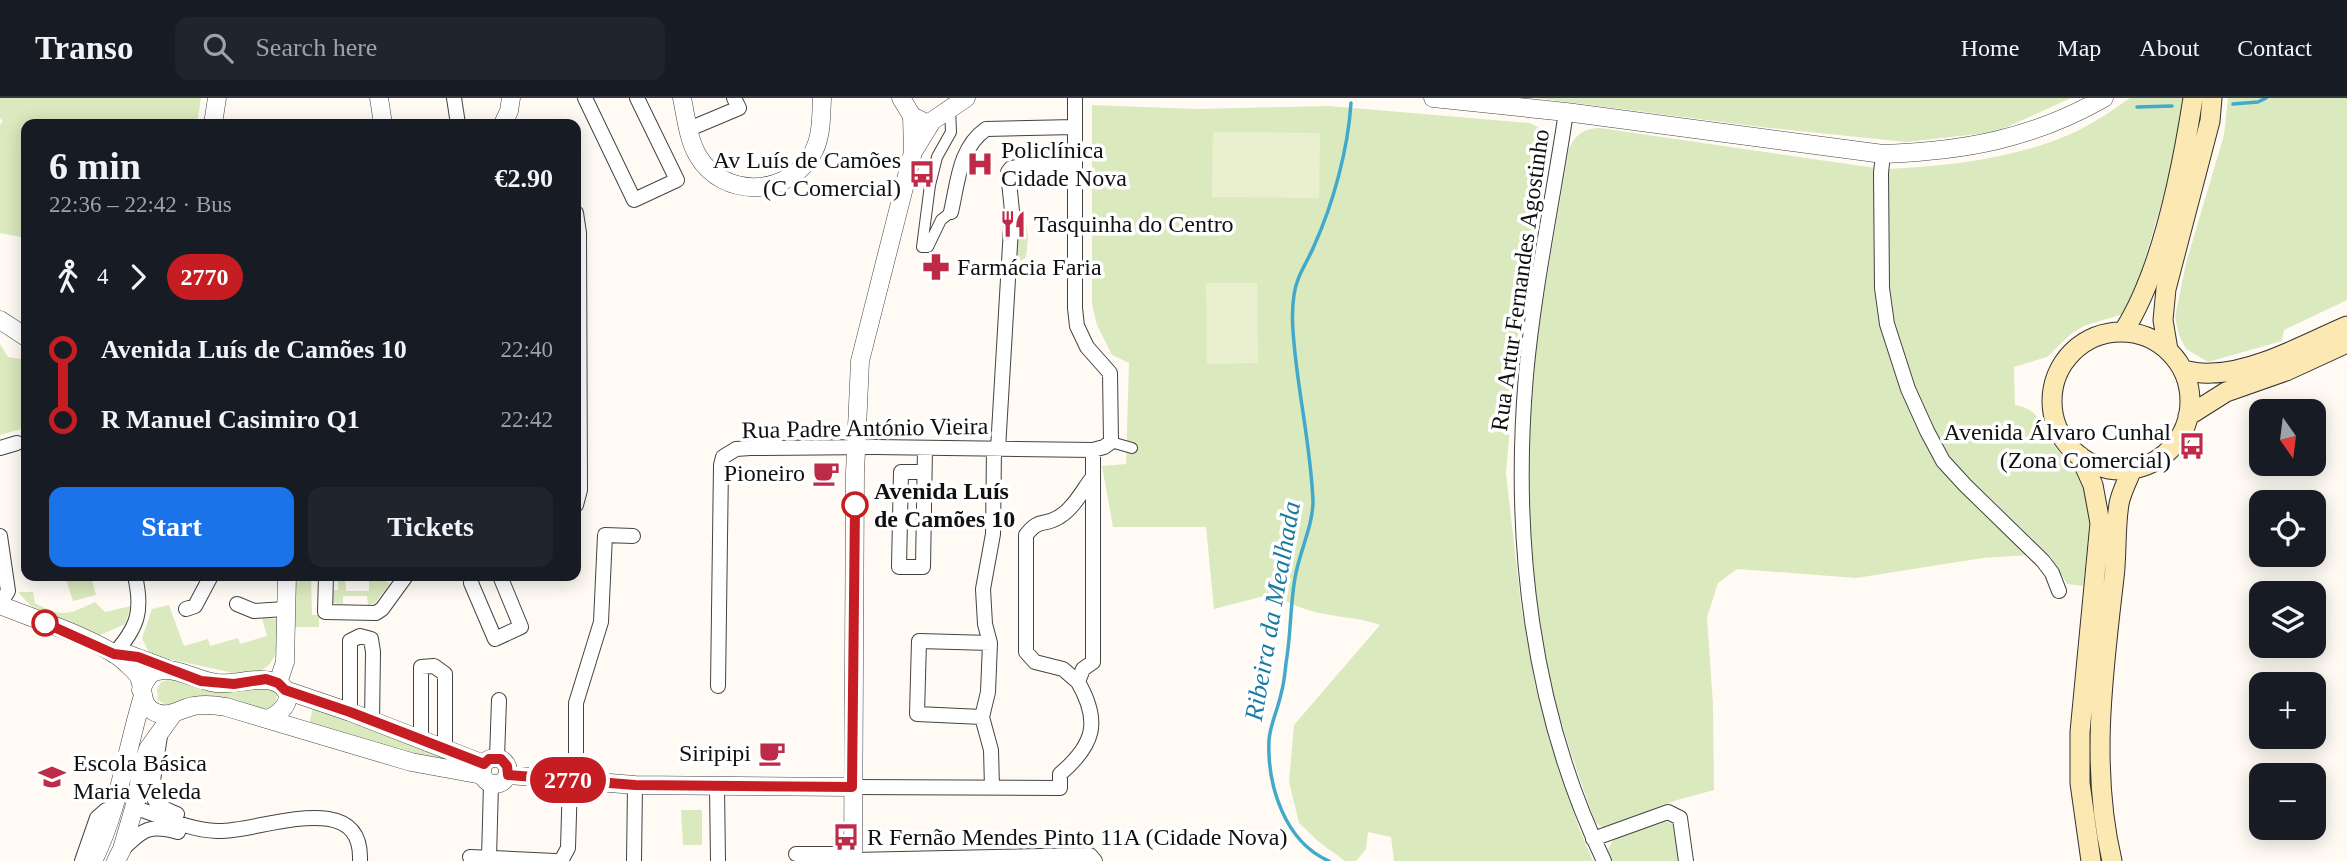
<!DOCTYPE html>
<meta charset="utf-8">
<style>
body{margin:0;font-family:Georgia,serif;background:#20242c;color:#f1f3f6;height:100vh;display:flex;flex-direction:column;font-size:26px;white-space:nowrap}
*{box-sizing:border-box;margin:0}
p{font-size:23px;color:#9ea1a6}
.icon{flex:none;width:38px;height:38px;fill:none;stroke:currentColor;stroke-width:2;stroke-linecap:round;stroke-linejoin:round}
.map{position:relative;flex:1;overflow:hidden}
.details{position:absolute;left:21px;top:21px;width:560px;height:462px;display:flex;flex-direction:column;background:#171b24;border-radius:14px;box-shadow:0 4px 18px #0003}
.details>*{flex:none}
.badge{padding:0 14px;border-radius:23px;font-size:24px;line-height:46px}
.needle{width:46px;rotate:166deg}
.controls{position:absolute;left:2249px;top:301px;display:grid;gap:14px}
.controls a{display:grid;place-items:center;width:77px;height:77px;border-radius:14px;background:#171b24;box-shadow:0 4px 18px #0003;font-size:35px}
.map>.badge{position:absolute;translate:-50% -50%;box-shadow:0 0 0 4px #fff}
.legs{display:flex;align-items:center;gap:10px;height:77px;padding:0 28px;font-size:23px}
.legs p{margin-inline-start:auto}
.head{display:flex;align-items:center;justify-content:space-between;height:119px;padding:0 28px}
h1{font-size:38px;font-weight:800;line-height:52px}
.action{display:flex;gap:14px;margin-top:auto;padding:14px 28px}
.action a{flex:1;height:80px;border-radius:14px;background:#1a73e8;color:#fff;font-size:28px;font-weight:800;line-height:80px;text-align:center}
.action a+a{background:#20242c;color:#f1f3f6}
ul{padding:0 28px;list-style:none}
li{display:flex;align-items:center;gap:24px;height:70px;font-size:26px}
li i{display:grid;place-items:center;width:10px;height:100%;margin:0 9px;background:currentColor}
li i::after{content:'';width:18px;height:18px;margin:-9px;border:5px solid;border-radius:50%;background:#171b24}
li p{margin-inline-start:auto}
li:first-child i{background:linear-gradient(#0000 50%,currentColor 0)}
li:last-child i{background:linear-gradient(currentColor 50%,#0000 0)}
header{display:flex;align-items:center;gap:42px;box-sizing:border-box;height:98px;padding:0 35px;background:#171b24;border-bottom:2px solid #363941}
header strong{font-size:33px}
nav{display:flex;gap:38px;margin-inline-start:auto;font-size:24px}
.search{width:490px;height:63px;background:#20242c;display:flex;align-items:center;gap:18px;box-sizing:border-box;padding:0 24px;border-radius:14px;color:#9ea1a6;font-size:26px}
.map>svg:first-child{display:block}
</style>
<header>
<strong>Transo</strong>
<div class="search"><svg class="icon" aria-label="search" viewBox="0 0 24 24"><circle cx="10" cy="10" r="6"/><path d="M15 15l6 6"/></svg>Search here</div>
<nav><a>Home</a><a>Map</a><a>About</a><a>Contact</a></nav>
</header>
<div class="map">
<svg width="2347" height="763" viewBox="0 0 2347 763">
<rect width="100%" height="100%" fill="#fffbf4"/>
<!-- green -->
<path fill="#dbe9be" d="M0,0H201L197,26H26V140L0,135V27L3,23L0,20Z
M1536,0H2071L1996,34L1906,44L1761,29Z
M2130,0H2185L2170,77L2130,211L2126,215L2084,228L2072,235L2047,259L2014,269L2015,307C2040,311 2043,329 2054,347C2061,360 2075,367 2081,381C2097,414 2087,453 2083,488L2067,486L2051,459L1950,361L1936,338L1911,285L1888,208L1887,71C1947,68 2020,60 2075,34C2094,25 2113,12 2130,0Z
M2228,0H2347V202L2284,232L2282,243L2208,264L2186,251L2179,237L2175,219L2186,165L2224,37Z
M1092,7L1195,11L1329,8L1530,25L1543,32L1547,44L1520,213L1506,375L1521,507L1535,587L1553,651L1579,730L1593,763H1394L1391,739L1368,734L1366,751L1356,763H1345L1319,744L1299,725L1289,684L1294,627L1380,527C1362,520 1344,520 1325,516C1306,513 1289,505 1272,496L1214,511L1206,429H1113L1102,368L1126,366L1129,265L1112,257L1097,227L1092,206Z
M1600,30L1875,70L1878,194L1917,325L2030,457L1983,460L1856,480L1737,471L1718,485L1707,519L1713,606L1714,692L1677,702L1606,730L1600,728L1595,724C1575,667 1554,610 1543,551C1533,496 1529,438 1528,382C1526,273 1551,162 1568,55C1572,39 1583,30 1600,30Z
M1019,122L1026,125L1028,140L1026,159L1021,163C1012,154 1016,135 1019,122Z
M0,246L8,259L26,262V338L21,331L0,337Z
M65,478H91L96,497L73,503Z
M300,478H311L312,517H319V529H295L296,484L299,483Z
M338,478H345L346,493H369V478H379L390,486L374,506L368,507L367,498H343V506L333,505L329,502V492H338Z
M18,494H33L35,505C63,520 67,517 95,504L105,514L131,508L125,526L98,538L30,507Z
M169,507L184,548L208,541L210,548L238,540L240,546L267,538L262,520L277,521C279,550 278,574 243,577L150,557L142,540L152,511Z
M170,581C192,587 212,595 235,594C249,594 267,585 277,596L275,608L271,612L166,607L158,602L157,591L161,584Z
M313,610L347,620L455,664L454,668L309,626Z
M681,712H702V747H683Z
M1663,722L1675,727L1682,763H1601L1610,760L1608,751L1614,741Z"/>
<!-- pitch -->
<path fill="#eaf0cf" d="M1213,34L1320,35L1319,100L1212,99Z
M1206,185H1257L1258,265L1207,266Z"/>
<g fill="none" stroke-linecap="round" stroke-linejoin="round">
<!-- stream -->
<path stroke="#43a9ca" stroke-width="3.5" d="M2233,6L2258,4L2266,0
M2137,9L2172,8
M1329,763C1285,744 1267,688 1269,642C1270,627 1278,611 1281,596C1284,586 1285,575 1286,565C1291,537 1290,508 1295,480C1299,455 1313,428 1313,403C1311,353 1300,304 1295,255C1293,236 1291,216 1294,197C1296,179 1307,165 1314,148C1333,106 1348,52 1351,5"/>
<defs>
<path id="pedestrian" d="M950,11L951,34L937,59L930,87L922,149H928L941,122L951,114
M1111,344L1132,350"/>
<path id="minor" d="M454,0L458,26
M585,0L634,102L677,82L637,0
M1566,14C1553,102 1534,189 1526,277C1512,442 1531,612 1604,763
M689,31L739,10L734,0
M1883,56L1881,75L1882,190L1887,226L1908,291L1927,333L1943,363L1965,387L2043,463L2052,475L2059,493
M951,114C958,84 959,50 986,31L1075,29
M576,115L579,135L580,392L576,407
M0,350L17,345
M998,351L1012,113L1008,74L1011,70L1016,69L1075,70
M924,374H901L899,469H923L925,350
M0,438L8,493L0,506
M326,478L325,514L376,515L382,511L406,478
M472,478L471,485L495,541L521,529L500,478
M237,506L254,513L285,511
M186,511L195,508L211,478
M114,556C138,529 143,513 135,478
M1078,584L1063,571L1035,564L1026,554V437C1040,419 1043,429 1059,419C1073,411 1083,392 1092,380
M718,588L721,367L723,359L736,351L750,350L875,349L1093,352L1104,349L1111,344L1110,275L1087,249L1077,228L1075,210V0
M350,614V543L360,538L371,541L373,554L372,623
M982,619L917,616L919,543L990,545
M160,637C159,651 149,690 154,700C157,709 169,713 177,716
M421,642V569L434,568L445,576V652
M497,660L499,602
M576,682V605L601,524L605,437L633,438
M717,689L718,763
M852,689L1060,690V676C1094,647 1101,624 1078,584L1083,571L1093,564V352
M992,689L991,652L982,619L988,594L990,545L985,526L983,491L993,436L994,351
M139,711C165,720 190,732 217,733C258,735 363,687 360,763
M1593,741L1668,714L1680,720L1686,763
M123,751C143,731 150,726 178,734
M796,756H853
M470,759L555,763
M489,760L491,686
M853,762L1090,757L1095,763
M82,763L97,720L106,712
M561,763L568,750L570,682
M634,763L635,687"/>
<path id="tertiary" d="M379,0L383,26
M682,0C686,19 688,41 698,58C723,100 785,99 811,58C822,41 821,20 822,0
M901,0L912,18L922,23
M1433,0L1566,14L1883,56C1964,53 2032,41 2104,0
M213,26L217,0
M503,26L509,13L511,0
M913,54L932,23L966,0
M0,222L26,239
M0,507C34,521 98,541 124,563C129,568 136,573 139,579C145,593 139,608 157,615C171,620 181,610 194,608C205,606 215,607 226,609L411,664L482,677
M114,556H127L167,571
M278,585L285,564L287,478
M141,592C145,583 148,575 158,573C176,568 198,583 216,585C234,587 260,578 275,584C299,594 285,615 267,621
M285,592L350,614L484,666
M482 673a13 13 0 1 1 26 0a13 13 0 1 1-26 0Z
M507,677L635,687L852,689
M93,763C118,713 126,654 142,601
M116,763L122,751L137,700L141,672L148,651L173,616
M853,763L855,375L860,263L913,54L912,18"/>
<path id="secondary" d="M2123,234C2162,174 2182,71 2193,0
M2052 303a69 69 0 1 1 138 0a69 69 0 1 1-138 0Z
M2168,252L2163,222L2166,191L2210,23L2212,0
M2183,272C2192,274 2202,276 2211,275C2254,275 2307,245 2347,228
M2188,318L2226,294L2286,273L2347,245
M2080,358L2093,387L2100,425L2080,634V685L2091,763
M2112,763C2090,670 2103,574 2114,480C2117,456 2115,430 2119,406C2121,394 2128,382 2132,371"/>
</defs>
<!-- pedestrian casing -->
<use href="#pedestrian" stroke="#434343" stroke-width="12"/>
<!-- minor casing -->
<use href="#minor" stroke="#434343" stroke-width="16"/>
<!-- tertiary casing -->
<use href="#tertiary" stroke="#434343" stroke-width="19"/>
<!-- secondary casing -->
<use href="#secondary" stroke="#323232" stroke-width="21"/>
<!-- pedestrian -->
<use href="#pedestrian" stroke="#fff" stroke-width="10"/>
<!-- minor -->
<use href="#minor" stroke="#fff" stroke-width="14"/>
<!-- tertiary -->
<use href="#tertiary" stroke="#fff" stroke-width="18"/>
<!-- secondary -->
<use href="#secondary" stroke="#fce8b2" stroke-width="19"/>
</g>
<g fill="none" stroke-linecap="round" stroke-linejoin="round">
<defs>
<path id="line-1" d="M45,525L114,556L138,559L201,583L234,586L266,581L278,585L285,592L350,614L484,666L489,661H501L507,668L508,677L635,687L852,689L855,407"/>
</defs>
<!-- line-1 casing -->
<use href="#line-1" stroke="#fff" stroke-width="16"/>
<!-- line-1 -->
<use href="#line-1" stroke="#c61d23" stroke-width="10"/>
</g>
<!-- icons -->
<defs>
<symbol id="hospital-bare" viewBox="-9 -9 18 18"><path d="M-5-5h3v3.5h4V-5h3V5h-3V1.5h-4V5h-3Z" fill="#bd2b49" stroke="#fff" stroke-width="2.5" paint-order="stroke"/></symbol>
<symbol id="bus-bare" viewBox="-9 -9 18 18"><path d="M-5-6H5V4H4V6H2V4H-2V6H-4V4H-5ZM-3.5-4V0h7V-4ZM-3.5 1.2v1.5H-2V1.2ZM2 1.2v1.5H3.5V1.2Z" fill="#bd2b49" stroke="#fff" stroke-width="2.5" paint-order="stroke"/></symbol>
<symbol id="restaurant-bare" viewBox="-9 -9 18 18"><path d="M-5-6h1v4h1v-4h1v4h1v-4h1v5L-1.5 .5V6h-2V.5L-5-1ZM5-6V6H3V1.5H1.5Q1.5-4 5-6Z" fill="#bd2b49" stroke="#fff" stroke-width="2.5" paint-order="stroke"/></symbol>
<symbol id="pharmacy-bare" viewBox="-9 -9 18 18"><path d="M-2-6h4v4h4v4h-4v4h-4v-4h-4v-4h4Z" fill="#bd2b49" stroke="#fff" stroke-width="2.5" paint-order="stroke"/></symbol>
<symbol id="cafe-bare" viewBox="-9 -9 18 18"><path d="M-5.5-4.5H6V0H3Q3 3.5 0 3.5H-2.5Q-5.5 3.5-5.5 0ZM3-3.2v2h1.7v-2ZM-6 4.5H4V6H-6Z" fill="#bd2b49" stroke="#fff" stroke-width="2.5" paint-order="stroke"/></symbol>
<symbol id="school-bare" viewBox="-9 -9 18 18"><path d="M0-5L7-2L0 1L-7-2ZM-4 1L0 2.5L4 1V4Q0 6-4 4Z" fill="#bd2b49" stroke="#fff" stroke-width="2.5" paint-order="stroke"/></symbol>
</defs>
<g fill-rule="evenodd">
<use href="#hospital-bare" x="961" y="47" width="38" height="38"/>
<use href="#bus-bare" x="903" y="57" width="38" height="38"/>
<use href="#restaurant-bare" x="994" y="107" width="38" height="38"/>
<use href="#pharmacy-bare" x="917" y="150" width="38" height="38"/>
<use href="#bus-bare" x="2173" y="329" width="38" height="38"/>
<use href="#cafe-bare" x="807" y="356" width="38" height="38"/>
<use href="#cafe-bare" x="753" y="636" width="38" height="38"/>
<use href="#school-bare" x="33" y="660" width="38" height="38"/>
<use href="#bus-bare" x="827" y="720" width="38" height="38"/>
</g>
<!-- markers -->
<g fill="#fff" stroke="#c61d23" stroke-width="3.5">
<circle cx="855" cy="407" r="12"/>
<circle cx="45" cy="525" r="12"/>
</g>
<g text-anchor="middle" stroke-width="7" stroke-linejoin="round" paint-order="stroke">
<!-- poi labels -->
<g font-size="24" fill="#101010" stroke="#fff" text-anchor="start">
<text x="1001" y="60">Policlínica<tspan x="1001" dy="28">Cidade Nova</tspan></text>
<text x="901" y="70" text-anchor="end">Av Luís de Camões<tspan x="901" dy="28">(C Comercial)</tspan></text>
<text x="1034" y="134">Tasquinha do Centro</text>
<text x="957" y="177">Farmácia Faria</text>
<text x="2171" y="342" text-anchor="end">Avenida Álvaro Cunhal<tspan x="2171" dy="28">(Zona Comercial)</tspan></text>
<text x="805" y="383" text-anchor="end">Pioneiro</text>
<text x="751" y="663" text-anchor="end">Siripipi</text>
<text x="73" y="673">Escola Básica<tspan x="73" dy="28">Maria Veleda</tspan></text>
<text x="867" y="747">R Fernão Mendes Pinto 11A (Cidade Nova)</text>
</g>
<!-- street labels -->
<g font-size="24" fill="#101010" stroke="#fff">
<text transform="translate(1520 182) rotate(-82)" y="8">Rua Artur Fernandes Agostinho</text>
<text transform="translate(865 330) rotate(-1)" y="8">Rua Padre António Vieira</text>
</g>
<!-- stop labels -->
<g font-size="24" font-weight="bold" fill="#101010" stroke="#fff" text-anchor="start">
<text x="874" y="401">Avenida Luís<tspan x="874" dy="28">de Camões 10</tspan></text>
</g>
<!-- water labels -->
<g font-size="26" font-style="italic" fill="#1c7ba0" stroke="#fff">
<text transform="translate(1272 513) rotate(-80)" y="9">Ribeira da Mealhada</text>
</g>
</g>
</svg>
<div class="controls">
<a><svg class="needle" viewBox="-14 -14 28 28"><path d="M0-13l5 13h-10z" fill="#e53935"/><path d="M0 13l5-13h-10z" fill="#9ea1a6"/></svg></a>
<a><svg class="icon" aria-label="locate" viewBox="0 0 24 24"><circle cx="12" cy="12" r="6"/><path d="M12 2v4M12 18v4M2 12h4M18 12h4"/></svg></a>
<a><svg class="icon" aria-label="layers" viewBox="0 0 24 24"><path d="M12 4l9 5-9 5-9-5zM3 14l9 5 9-5"/></svg></a>
<a>+</a>
<a>−</a>
</div>
<b class="badge" style="left:568px;top:682px;background:#c61d23;color:#fff">2770</b>
<section class="details">
<div class="head"><div><h1>6 min</h1><p>22:36 – 22:42 · Bus</p></div><b>€2.90</b></div>
<div class="legs"><svg class="icon" aria-label="walk" viewBox="0 0 24 24"><circle cx="13" cy="4" r="2"/><path d="M13 8l-2 6 4 7M11 14l-3 7M7 12l3-4h3l4 4"/></svg>4<svg class="icon" aria-label="forward" viewBox="0 0 24 24"><path d="M9 5l7 7-7 7"/></svg><b class="badge" style="background:#c61d23;color:#fff">2770</b></div>
<ul>
<li><i style="color:#c61d23"></i><b>Avenida Luís de Camões 10</b><p>22:40</p></li>
<li><i style="color:#c61d23"></i><b>R Manuel Casimiro Q1</b><p>22:42</p></li>
</ul>
<div class="action"><a>Start</a><a>Tickets</a></div>
</section>
</div>
